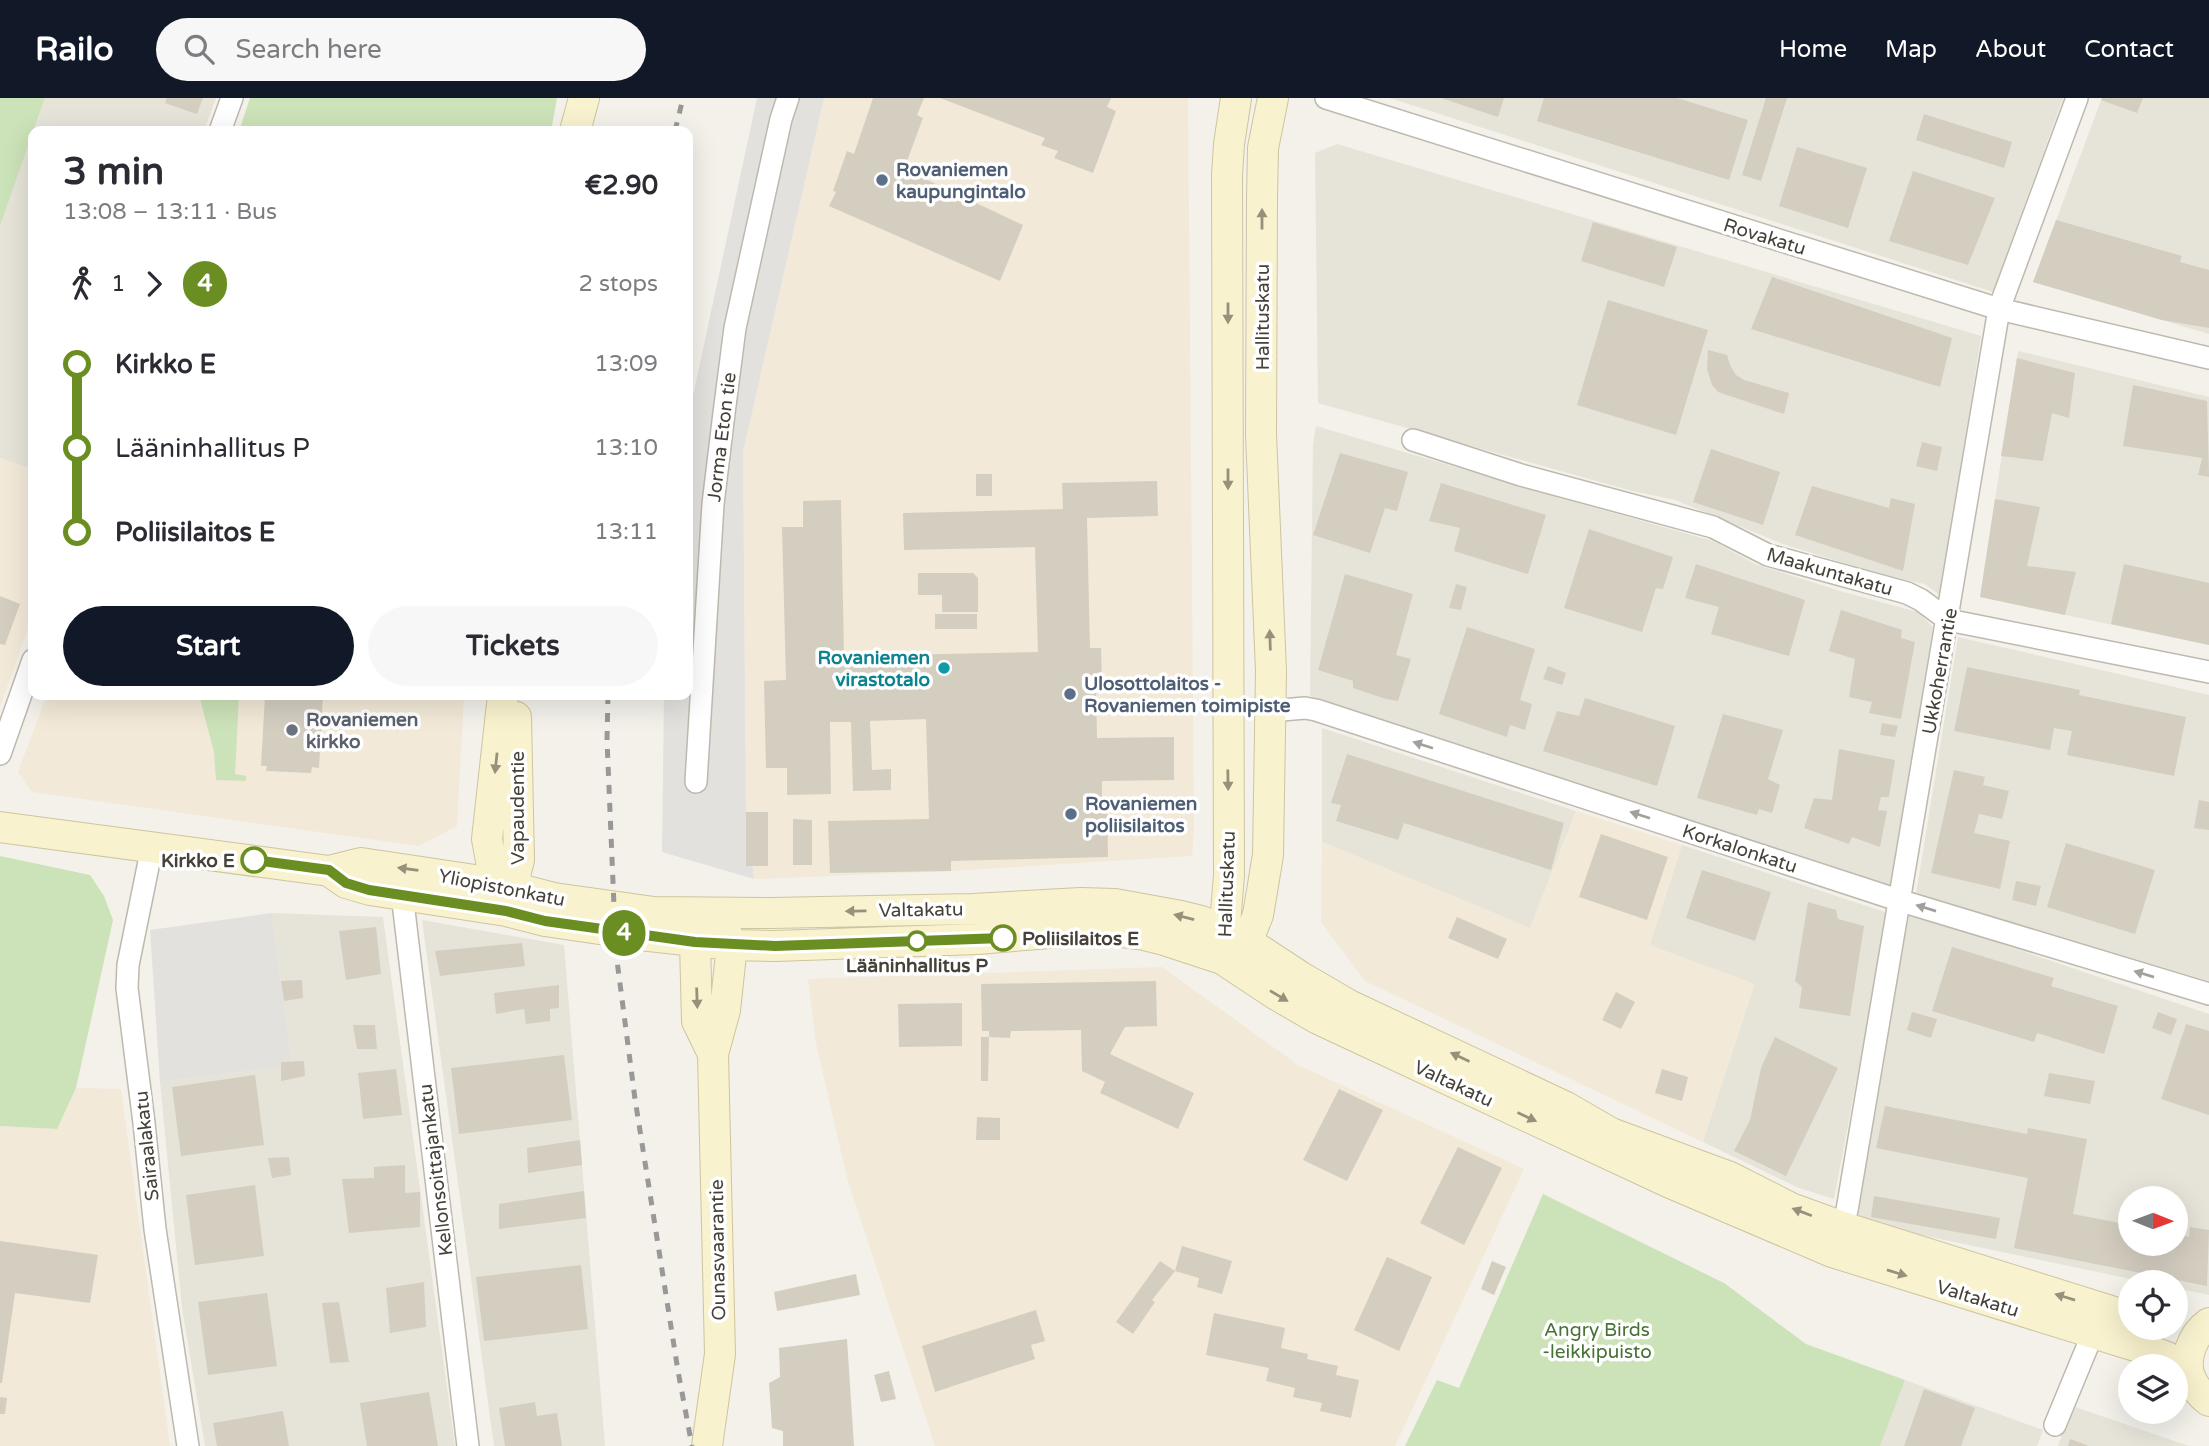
<!DOCTYPE html>
<meta charset="utf-8">
<style>
body{margin:0;font-family:"Varela Round",sans-serif;background:#f7f7f7;color:#2b2b33;height:100vh;display:flex;flex-direction:column;font-size:26px;white-space:nowrap}
*{box-sizing:border-box;margin:0}
p{font-size:23px;color:#7c7c81}
.icon{flex:none;width:38px;height:38px;fill:none;stroke:currentColor;stroke-width:2;stroke-linecap:round;stroke-linejoin:round}
.map{position:relative;flex:1;overflow:hidden}
.panel{position:absolute;left:28px;top:28px;width:665px;height:574px;display:flex;flex-direction:column;background:#fff;border-radius:14px;box-shadow:0 7px 28px #0002}
.panel>*{flex:none}
.badge{padding:0 14px;border-radius:23px;font-size:24px;line-height:46px}
.needle{width:46px;rotate:91deg}
.tools{position:absolute;left:2118px;top:1088px;display:grid;gap:14px}
.tools a{display:grid;place-items:center;width:70px;height:70px;border-radius:50%;background:#fff;box-shadow:0 7px 28px #0002;font-size:35px}
.map>.badge{position:absolute;translate:-50% -50%;box-shadow:0 0 0 4px #fff}
.legs{display:flex;align-items:center;gap:10px;height:77px;padding:0 35px;font-size:23px}
.legs p{margin-inline-start:auto}
.summary{display:flex;align-items:center;justify-content:space-between;height:119px;padding:0 35px}
h1{font-size:38px;font-weight:700;line-height:52px}
.button{display:flex;gap:14px;margin-top:auto;padding:14px 35px}
.button a{flex:1;height:80px;border-radius:42px;background:#111827;color:#fff;font-size:28px;font-weight:700;line-height:80px;text-align:center}
.button a+a{background:#f7f7f7;color:#2b2b33}
ul{padding:0 35px;list-style:none}
li{display:flex;align-items:center;gap:24px;height:84px;font-size:26px}
li i{display:grid;place-items:center;width:10px;height:100%;margin:0 9px;background:currentColor}
li i::after{content:'';width:18px;height:18px;margin:-9px;border:5px solid;border-radius:50%;background:#fff}
li p{margin-inline-start:auto}
li:first-child i{background:linear-gradient(#0000 50%,currentColor 0)}
li:last-child i{background:linear-gradient(currentColor 50%,#0000 0)}
header{display:flex;align-items:center;gap:42px;box-sizing:border-box;height:98px;padding:0 35px;background:#111827;color:#fff}
header strong{font-size:33px}
nav{display:flex;gap:38px;margin-inline-start:auto;font-size:24px}
.search{width:490px;height:63px;background:#f7f7f7;display:flex;align-items:center;gap:18px;box-sizing:border-box;padding:0 24px;border-radius:38px;color:#7c7c81;font-size:26px}
.map>svg:first-child{display:block}
</style>
<header>
<strong>Railo</strong>
<div class="search"><svg class="icon" aria-label="search" viewBox="0 0 24 24"><circle cx="10" cy="10" r="6"/><path d="M15 15l6 6"/></svg>Search here</div>
<nav><a>Home</a><a>Map</a><a>About</a><a>Contact</a></nav>
</header>
<div class="map">
<svg width="2209" height="1348" viewBox="0 0 2209 1348">
<rect width="100%" height="100%" fill="#f3f1ea"/>
<!-- residential -->
<path fill="#e6e3d9" fill-rule="evenodd" d="M45,0H216L204,33H34Z
M1390,0H2063L1993,194Z
M2102,0H2209V236L2033,184Z
M33,34V372L0,360V128Z
M1337,46L1981,238L1941,498L1925,486L1879,476L1783,446L1675,402L1632,393L1318,305L1315,55Z
M2018,253L2209,299V547L1980,499Z
M1316,328L1574,404L1713,443L1755,466L1843,494L1918,514L1933,529L1892,790L1749,746L1310,598L1313,347Z
M1958,539L2209,597V883L1916,796Z
M1322,630L1576,713L1530,830L1322,744Z
M1682,747L1888,815L1834,1101L1799,1090L1703,1044L1754,886L1649,848Z
M1900,812L2209,916V1197L2175,1190V1185H2150L1850,1122ZM2130,1101H2175V1146H2130Z
M272,815L383,819L455,1348H205L182,1210L160,984L292,968Z
M422,822L564,847L605,1348H494Z
M1905,1282L2043,1332L2037,1348H1880Z
M2072,1308L2189,1348H2058Z"/>
<!-- commercial -->
<path fill="#f2e9d8" d="M824,0H1188L1194,729L1192,758L951,773L754,781L746,714L743,354Z
M0,360L33,372V516L0,609Z
M47,597H464L457,728L419,748L32,694L18,674Z
M1576,713L1682,747L1650,847L1755,886L1703,1044L1365,883L1321,824L1322,744L1530,830Z
M1162,869L1298,967L1524,1071L1395,1348H935L847,1080L816,945L808,881Z
M76,990L121,991L170,1348H0V1028L57,1031Z"/>
<!-- green -->
<path fill="#cce2b8" d="M0,0H45L0,128Z
M250,0H557L551,33H239Z
M199,597H239L235,676L246,678V683L216,682L214,654Z
M0,758L90,777L104,798L113,822L76,990L57,1031L0,1028Z
M1543,1096L1724,1185L1806,1246L1905,1282L1880,1348H1405L1437,1282L1459,1290Z"/>
<!-- parking -->
<path fill="#e2e1de" d="M757,0H824L743,354L746,714L754,781L662,754L664,597H688V321Z
M272,815L292,968L160,984L150,832Z"/>
<!-- building -->
<path fill="#d4cec1" d="M167,0H203L197,16L165,5Z
M873,0H924L917,17L923,20L904,71L1023,127L1000,183L829,108L836,94L833,93L847,53L854,56Z
M940,0H1111L1107,9L1116,13L1093,75L1054,60L1058,53L1041,47L1045,40Z
M1441,0H1504L1498,19Z
M1544,0H1677L1748,22L1729,82L1537,23Z
M1766,0H1787L1761,83L1742,77Z
M2102,0H2143L2137,15L2101,2Z
M1924,16L2012,44L2004,70L1916,42Z
M1797,49L1867,70L1848,130L1779,108Z
M1913,73L1995,100L1968,167L1889,143Z
M2056,122L2182,158L2180,164L2209,172V230L2162,222L2033,184Z
M1593,124L1677,149L1664,189L1581,163Z
M1772,179L1952,240L1940,289L1751,231Z
M1608,202L1708,232L1676,337L1577,307Z
M1708,252L1727,257L1730,267L1736,277L1744,282L1789,295L1784,316L1718,294L1712,287L1707,271Z
M2017,260L2075,275L2069,320L2052,315L2043,363L2001,358Z
M2133,287L2207,303L2209,379L2198,377L2202,360L2123,348Z
M1922,344L1942,349L1937,373L1916,368Z
M1711,351L1780,374L1763,427L1693,404Z
M1340,355L1408,374L1397,413L1385,410L1370,455L1313,437Z
M976,376H992V398H976Z
M1157,383L1158,418L1087,420L1090,550H1101L1102,585L1096,588L1097,640L1174,639V682L1102,683V708H1107L1108,759L951,763V773L830,775L828,723L929,721L926,621L870,623L872,672L891,671V692L853,693L851,624H830L831,696L787,697V670H766L764,583L786,582L782,429H803V403L841,402L844,558L1038,554L1035,449L904,452L903,415L1063,411L1062,385Z
M1441,385L1546,417L1528,476L1454,453L1460,430L1429,423Z
M1812,388L1889,410L1891,400L1915,406L1903,473L1795,437Z
M1995,401L2040,409L2027,468L2076,474L2065,517L1980,499Z
M1589,431L1673,459L1663,491L1656,490L1642,534L1564,510Z
M1696,466L1805,502L1789,558L1711,536L1719,509L1685,500Z
M2124,466L2209,485V547L2111,526Z
M918,475H973L978,480V514H942V497H918Z
M1345,476L1413,496L1396,557L1411,561L1398,603L1386,601L1353,590V583L1318,572Z
M1456,486L1467,489L1461,512L1449,510Z
M0,498L20,506L5,547L0,546Z
M1841,512L1902,532L1901,540L1915,544L1901,621L1869,615L1872,604L1849,599L1855,561L1829,553Z
M935,516H977V531H935Z
M1467,529L1535,551L1520,602L1532,606L1525,632L1510,627L1507,639L1439,616Z
M1548,568L1566,575L1562,587L1543,581Z
M1967,569L2080,592L2079,597L2186,619L2174,678L2067,657L2072,633L2054,630L2050,652L1954,633Z
M265,597H323L319,670L312,669L311,675L266,673L267,668H261Z
M1585,600L1675,628L1657,688L1543,653L1557,613L1579,618Z
M1723,616L1783,632L1768,681L1780,687L1772,715L1759,711L1757,717L1697,700Z
M1882,625L1898,628L1895,639L1880,637Z
M1839,651L1895,662L1889,699H1881L1878,712L1887,713L1880,749L1852,739L1849,746L1804,730L1814,700L1832,702Z
M1347,656L1564,725L1551,772L1404,725L1398,742L1336,723L1341,707L1331,705Z
M1954,672L1985,679L1983,687L2009,693L2002,721L1979,716L1974,735L2010,743L2000,791L1931,775Z
M2199,702L2209,704V732L2194,730Z
M746,714H768V768H746Z
M793,721L812,722V767H793Z
M1601,736L1668,759L1647,822L1579,799Z
M2066,745L2155,772L2135,836L2047,809Z
M1702,772L1771,794L1755,843L1686,820Z
M2016,783L2041,788L2036,808L2012,802Z
M1808,804L1836,812L1838,821L1864,828L1850,918L1799,910L1802,889L1795,883Z
M1457,819L1507,841L1498,861L1448,840Z
M376,829L381,876L346,882L339,833Z
M522,845L525,868L440,878L435,853Z
M1952,849L2054,880L2051,888L2118,908L2104,956L2037,935L2034,944L1932,913Z
M302,882L303,900L284,903L281,883Z
M1156,883L1157,928L1125,929L1110,956L1194,995L1178,1031L1100,995L1105,984L1082,973L1081,932L1011,933L1010,940L989,939L988,983H981V939H989V933H982L981,886Z
M559,887V910L550,911V923L526,926L524,911L496,916L494,895Z
M1616,894L1635,904L1621,931L1602,922Z
M962,905V948L899,949L898,906Z
M1912,914L1937,921L1931,940L1907,932Z
M2158,914L2177,921L2171,937L2152,930Z
M2186,926L2209,933V1017L2161,1001Z
M353,927H375L377,951H357Z
M1775,939L1838,970L1786,1078L1734,1053L1750,1022L1761,970Z
M564,957L572,1022L459,1036L451,970Z
M304,963L305,978L281,983V964Z
M396,971L402,1017L363,1021L358,975Z
M1662,971L1688,979L1682,1003L1655,995Z
M2049,975L2095,983L2090,1006L2044,998Z
M255,977L264,1047L181,1058L172,989Z
M1339,991L1383,1012L1347,1083L1303,1062Z
M1885,1008L2027,1036L2028,1030L2087,1041L2073,1116L2130,1127V1146H2175V1136L2189,1139L2190,1129L2209,1132L2207,1188L2014,1150L2028,1080L1876,1050Z
M977,1019L1000,1020V1042H976Z
M580,1042L582,1067L528,1075L527,1050Z
M1458,1049L1502,1070L1464,1147L1420,1125Z
M289,1059L291,1077L272,1080L268,1060Z
M405,1067V1095L420,1094V1129L349,1135L342,1081L374,1080V1069Z
M255,1087L264,1158L195,1167L186,1097Z
M584,1093L586,1120L499,1131V1106Z
M1874,1098L2000,1120L1996,1141L1871,1119Z
M0,1143L98,1157L90,1205L15,1195L2,1285H0Z
M1182,1148L1232,1163L1222,1196L1197,1189L1199,1180L1175,1173L1152,1202L1155,1204L1133,1236L1116,1224L1160,1163L1175,1173Z
M1387,1159L1432,1179L1399,1253L1354,1232Z
M1492,1163L1506,1169L1494,1197L1481,1191Z
M581,1167L588,1231L484,1243L476,1179Z
M856,1176L860,1197L777,1213L774,1194Z
M424,1184L426,1229L390,1235L386,1190Z
M267,1195L277,1268L208,1277L198,1204Z
M339,1204L349,1264L330,1265L322,1205Z
M1036,1212L1045,1243L1031,1247L1035,1261L935,1294L922,1248Z
M1214,1215L1285,1230L1281,1250L1308,1256L1307,1261L1338,1268L1336,1277L1359,1282L1351,1320L1320,1313L1322,1305L1293,1299L1295,1290L1266,1283L1269,1270L1206,1257Z
M847,1241L854,1348H783V1333L772,1330L769,1285L780,1279L779,1250Z
M889,1273L896,1301L881,1304L874,1277Z
M1924,1291L1975,1310L1961,1348H1904Z
M429,1294L438,1348H367L360,1305Z
M0,1299L7,1300L5,1316H0Z
M535,1304L537,1318L557,1315L562,1348H505L499,1310Z
M283,1313L289,1348H217L213,1325Z
M2070,1341L2089,1348H2068Z"/>
<g fill="none" stroke-linecap="round" stroke-linejoin="round">
<defs>
<path id="street" d="M1326,0L1999,211L2209,260
M220,33L232,0
M1413,342L1521,377L1713,429L1768,457L1907,495L1921,502L1948,522L2209,574
M1270,613L1305,610L1316,612L1898,802L2209,896
M0,656L33,562
M696,684L713,406L724,315L735,230L781,21L788,0
M152,749L128,867L127,890L144,1025L155,1131L188,1348
M402,796L468,1348
M1838,1139L1847,1112L1999,211L2077,0
M2055,1327L2093,1235"/>
<path id="secondary" d="M575,33L584,0
M0,729L329,773L361,765L495,785L554,800L654,814L772,815L973,811L1081,805L1115,806L1181,818L1201,823L1240,839L1301,879L1349,907L1566,1009L1611,1035L1730,1079L1791,1110L1843,1129L2130,1219
M329,773L346,785L370,792L506,813L545,823L640,837L732,847L775,848L977,841L1075,833L1121,834L1144,837L1164,842L1222,861L1275,896L1318,921L1668,1084L1832,1154L2148,1252L2167,1259L2189,1279
M501,800L495,785L487,741L503,597
M507,809L519,762L516,619
M706,829L695,844L697,923L713,956
M1223,851L1229,777L1227,77L1229,46L1236,0
M1231,855L1247,844L1258,817L1268,757L1271,573L1261,336L1262,102L1263,50L1273,0
M2209,1225C2193,1236 2182,1262 2191,1281C2195,1290 2201,1297 2209,1303
M707,1348L720,1256L713,956L725,912L732,847L723,828"/>
</defs>
<!-- street casing -->
<use href="#street" stroke="#beb9ae" stroke-width="24"/>
<!-- secondary casing -->
<use href="#secondary" stroke="#cdc59f" stroke-width="32"/>
<!-- street -->
<use href="#street" stroke="#fff" stroke-width="21"/>
<!-- secondary -->
<use href="#secondary" stroke="#f9f2cf" stroke-width="30"/>
<!-- rail -->
<path stroke="#989898" stroke-width="5" stroke-dasharray="9 9" stroke-linecap="butt" d="M675,33L683,0
M608,597L607,642L616,855L635,1001L678,1273L692,1348"/>
</g>
<!-- one-way arrows -->
<defs><path id="oneway-solid" d="M-6-.8H1V-3.2L6.5 0L1 3.2V.8H-6Z" transform="scale(1.75)"/></defs>
<g fill="#97917c">
<use href="#oneway-solid" transform="translate(1262 121) rotate(-90)"/>
<use href="#oneway-solid" transform="translate(1228 215) rotate(90)"/>
<use href="#oneway-solid" transform="translate(1228 381) rotate(90)"/>
<use href="#oneway-solid" transform="translate(1270 542) rotate(-92)"/>
<use href="#oneway-solid" transform="translate(496 665) rotate(96)"/>
<use href="#oneway-solid" transform="translate(1228 682) rotate(89)"/>
<use href="#oneway-solid" transform="translate(408 771) rotate(-172)"/>
<use href="#oneway-solid" transform="translate(856 813) rotate(179)"/>
<use href="#oneway-solid" transform="translate(1184 819) rotate(-166)"/>
<use href="#oneway-solid" transform="translate(1279 898) rotate(31)"/>
<use href="#oneway-solid" transform="translate(697 900) rotate(88)"/>
<use href="#oneway-solid" transform="translate(1460 959) rotate(-155)"/>
<use href="#oneway-solid" transform="translate(1527 1019) rotate(25)"/>
<use href="#oneway-solid" transform="translate(1802 1114) rotate(-159)"/>
<use href="#oneway-solid" transform="translate(1897 1175) rotate(17)"/>
<use href="#oneway-solid" transform="translate(2065 1199) rotate(-163)"/>
</g>
<g fill="#a2a09c">
<use href="#oneway-solid" transform="translate(1423 647) rotate(-162)"/>
<use href="#oneway-solid" transform="translate(1640 717) rotate(-162)"/>
<use href="#oneway-solid" transform="translate(1926 810) rotate(-163)"/>
<use href="#oneway-solid" transform="translate(2144 876) rotate(-163)"/>
</g>
<g fill="none" stroke-linecap="round" stroke-linejoin="round">
<defs>
<path id="line-1" d="M254,762L329,772L346,785L369,792L506,813L545,823L695,844L775,848L1003,840"/>
</defs>
<!-- line-1 casing -->
<use href="#line-1" stroke="#fff" stroke-width="16"/>
<!-- line-1 -->
<use href="#line-1" stroke="#6b8e23" stroke-width="10"/>
</g>
<!-- markers -->
<g fill="#5c6f8a" stroke="#fff" stroke-width="2.5">
<circle cx="882" cy="82" r="7"/>
<circle cx="1070" cy="596" r="7"/>
<circle cx="1071" cy="716" r="7"/>
</g>
<circle fill="#0f9aa8" stroke="#fff" stroke-width="2.5" cx="944" cy="570" r="7"/>
<circle fill="#6b7280" stroke="#fff" stroke-width="2.5" cx="292" cy="632" r="7"/>
<g fill="#fff" stroke="#6b8e23" stroke-width="3.5">
<circle cx="254" cy="762" r="12"/>
<circle cx="1003" cy="840" r="12"/>
<circle cx="917" cy="843" r="9"/>
</g>
<g text-anchor="middle" stroke-width="7" stroke-linejoin="round" paint-order="stroke">
<!-- service labels -->
<g font-size="19" font-weight="bold" fill="#4e5e75" stroke="#fff" text-anchor="start">
<text x="896" y="78">Rovaniemen<tspan x="896" dy="22">kaupungintalo</tspan></text>
<text x="1084" y="592">Ulosottolaitos -<tspan x="1084" dy="22">Rovaniemen toimipiste</tspan></text>
<text x="1085" y="712">Rovaniemen<tspan x="1085" dy="22">poliisilaitos</tspan></text>
</g>
<!-- street labels -->
<g font-size="19" fill="#464239" stroke="#fff">
<text transform="translate(1765 138) rotate(17)" y="7">Rovakatu</text>
<text transform="translate(1262 219) rotate(-90)" y="7">Hallituskatu</text>
<text transform="translate(721 339) rotate(-83)" y="7">Jorma Eton tie</text>
<text transform="translate(1830 473) rotate(16)" y="7">Maakuntakatu</text>
<text transform="translate(1939 573) rotate(-80)" y="7">Ukkoherrantie</text>
<text transform="translate(517 710) rotate(-90)" y="7">Vapaudentie</text>
<text transform="translate(1740 750) rotate(18)" y="7">Korkalonkatu</text>
<text transform="translate(1226 786) rotate(-88)" y="7">Hallituskatu</text>
<text transform="translate(502 789) rotate(11)" y="7">Yliopistonkatu</text>
<text transform="translate(921 811) rotate(-1)" y="7">Valtakatu</text>
<text transform="translate(1454 985) rotate(25)" y="7">Valtakatu</text>
<text transform="translate(146 1048) rotate(-96)" y="7">Sairaalakatu</text>
<text transform="translate(435 1072) rotate(-97)" y="7">Kellonsoittajankatu</text>
<text transform="translate(717 1152) rotate(-91)" y="7">Ounasvaarantie</text>
<text transform="translate(1978 1200) rotate(17)" y="7">Valtakatu</text>
</g>
<!-- culture labels -->
<g font-size="19" font-weight="bold" fill="#0d838f" stroke="#fff" text-anchor="end">
<text x="930" y="566">Rovaniemen<tspan x="930" dy="22">virastotalo</tspan></text>
</g>
<!-- worship labels -->
<g font-size="19" font-weight="bold" fill="#5b616d" stroke="#fff" text-anchor="start">
<text x="306" y="628">Rovaniemen<tspan x="306" dy="22">kirkko</tspan></text>
</g>
<!-- stop labels -->
<g font-size="19" font-weight="bold" fill="#464239" stroke="#fff" text-anchor="end">
<text x="235" y="769">Kirkko E</text>
<text x="1022" y="847" text-anchor="start">Poliisilaitos E</text>
<text x="917" y="874" text-anchor="middle">Lääninhallitus P</text>
</g>
<!-- park labels -->
<g font-size="19" fill="#467233" stroke="#fff">
<text x="1597" y="1238">Angry Birds<tspan x="1597" dy="22">-leikkipuisto</tspan></text>
</g>
</g>
</svg>
<div class="tools">
<a><svg class="needle" viewBox="-14 -14 28 28"><path d="M0-13l5 13h-10z" fill="#e53935"/><path d="M0 13l5-13h-10z" fill="#7c7c81"/></svg></a>
<a><svg class="icon" aria-label="locate" viewBox="0 0 24 24"><circle cx="12" cy="12" r="6"/><path d="M12 2v4M12 18v4M2 12h4M18 12h4"/></svg></a>
<a><svg class="icon" aria-label="layers" viewBox="0 0 24 24"><path d="M12 4l9 5-9 5-9-5zM3 14l9 5 9-5"/></svg></a>
</div>
<b class="badge" style="left:624px;top:835px;background:#6b8e23;color:#fff">4</b>
<section class="panel">
<div class="summary"><div><h1>3 min</h1><p>13:08 – 13:11 · Bus</p></div><b>€2.90</b></div>
<div class="legs"><svg class="icon" aria-label="walk" viewBox="0 0 24 24"><circle cx="13" cy="4" r="2"/><path d="M13 8l-2 6 4 7M11 14l-3 7M7 12l3-4h3l4 4"/></svg>1<svg class="icon" aria-label="forward" viewBox="0 0 24 24"><path d="M9 5l7 7-7 7"/></svg><b class="badge" style="background:#6b8e23;color:#fff">4</b><p>2 stops</p></div>
<ul>
<li><i style="color:#6b8e23"></i><b>Kirkko E</b><p>13:09</p></li>
<li><i style="color:#6b8e23"></i><span>Lääninhallitus P</span><p>13:10</p></li>
<li><i style="color:#6b8e23"></i><b>Poliisilaitos E</b><p>13:11</p></li>
</ul>
<div class="button"><a>Start</a><a>Tickets</a></div>
</section>
</div>
